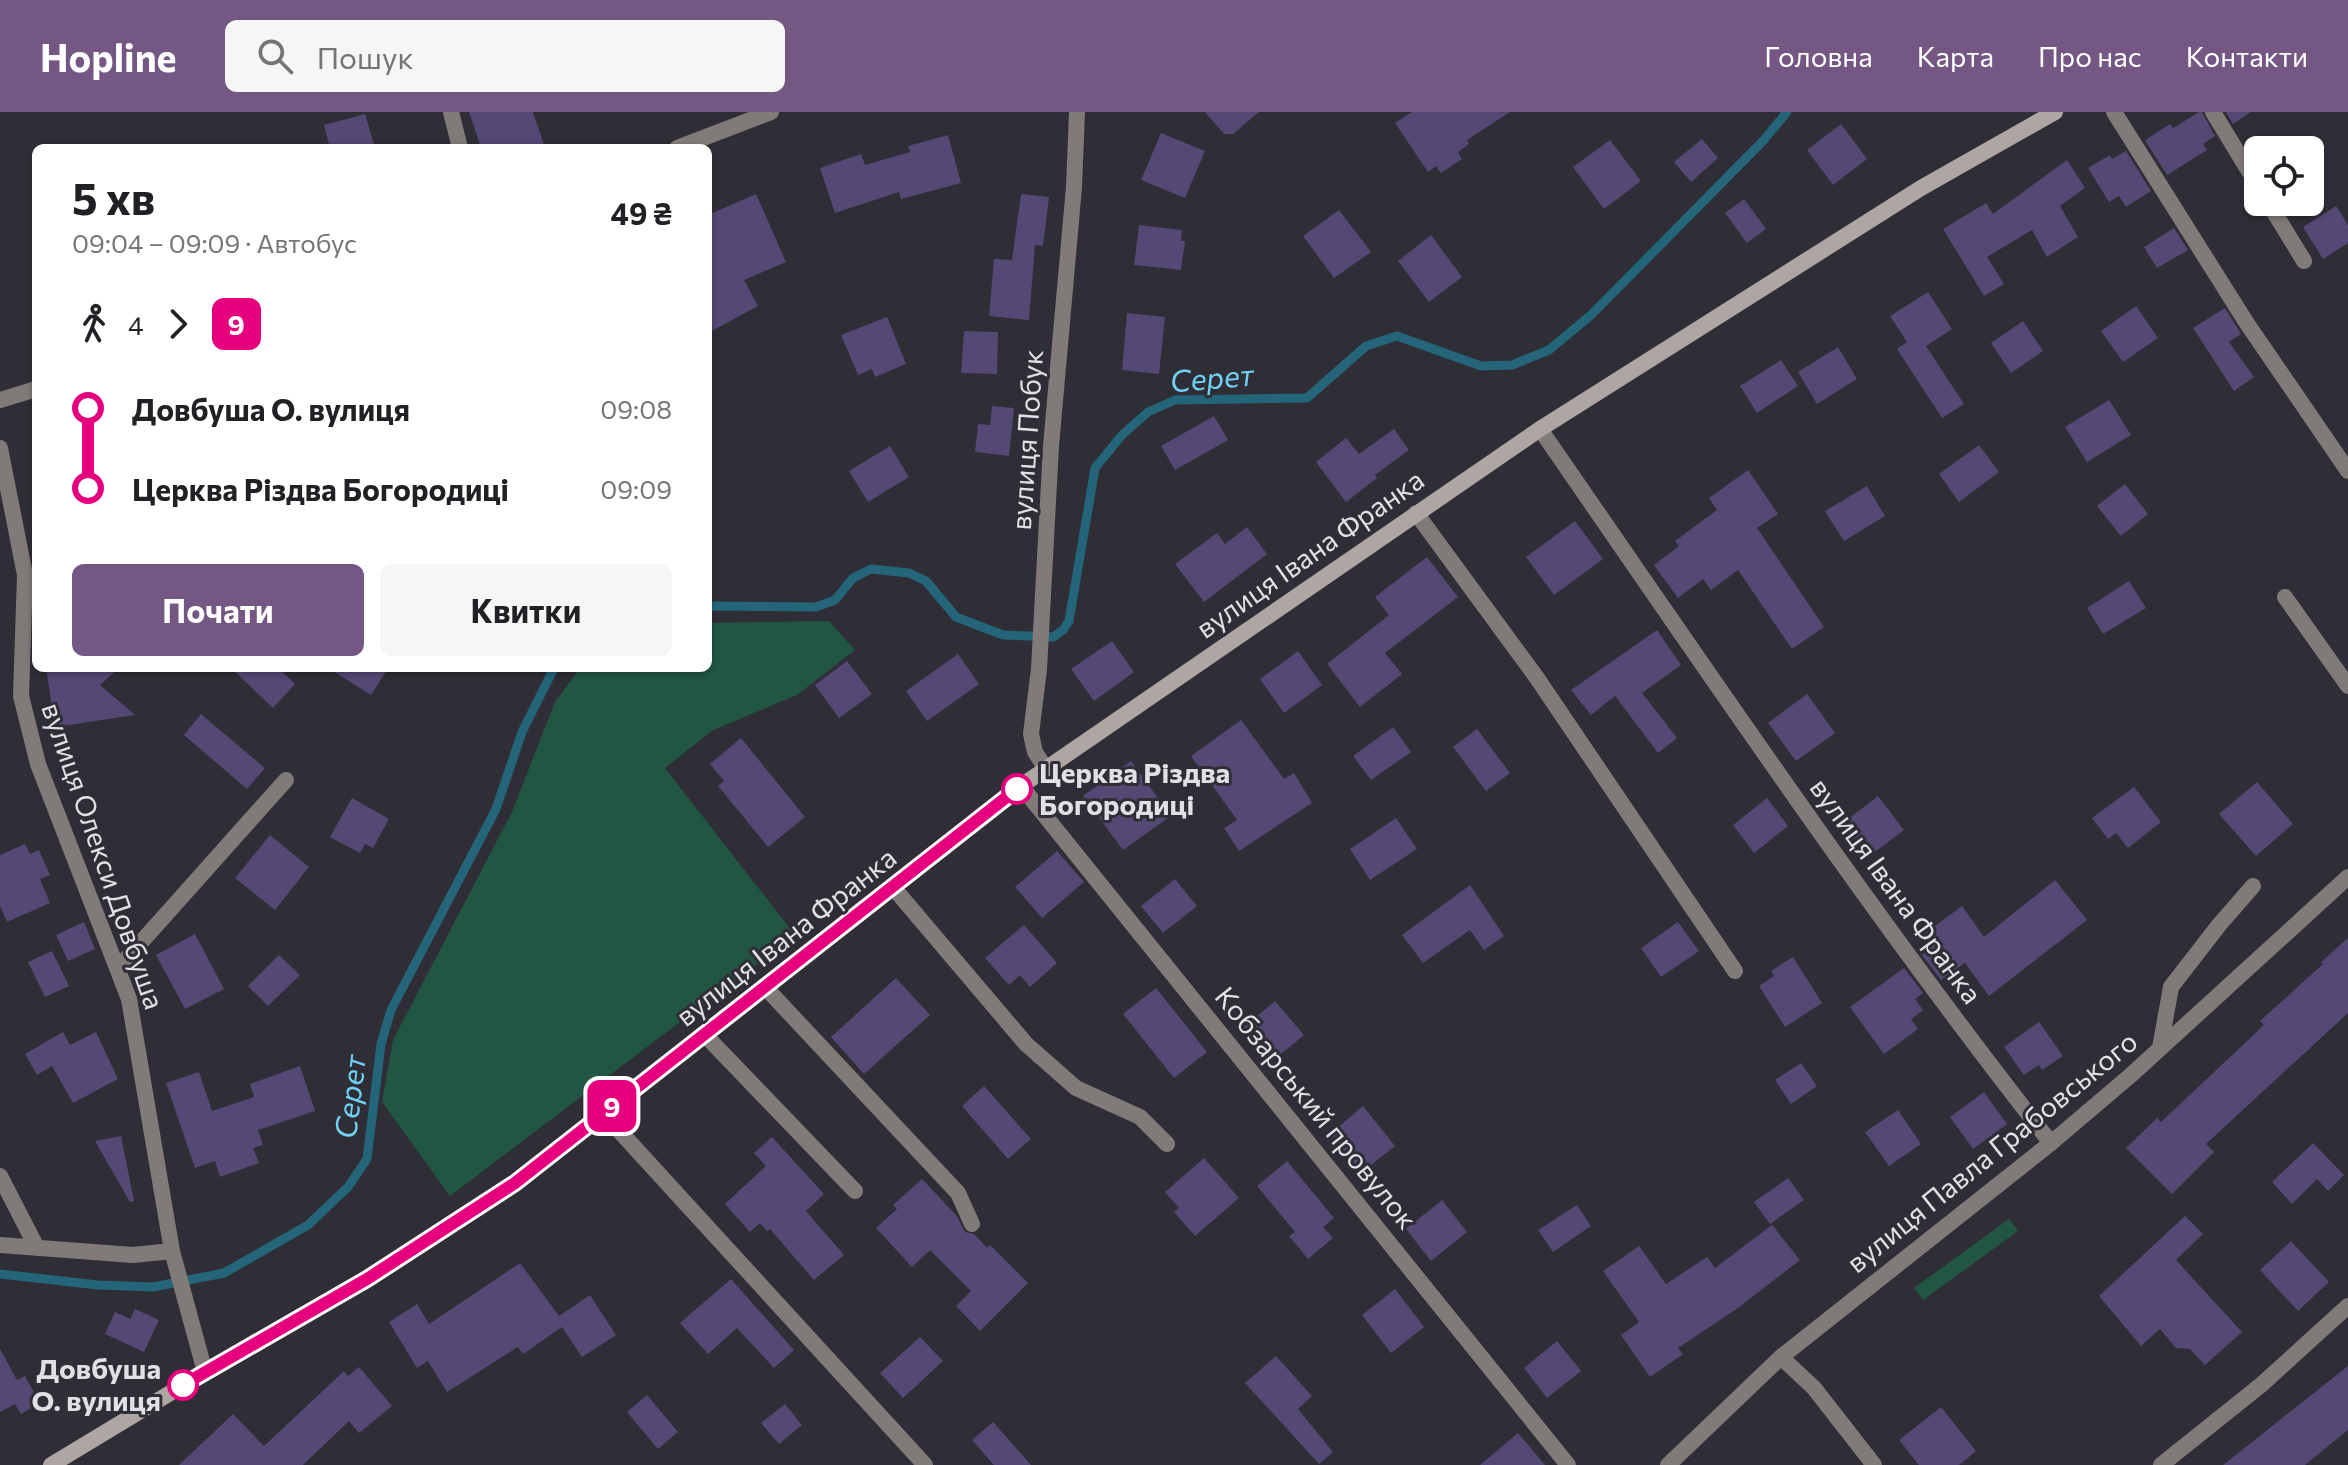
<!DOCTYPE html>
<html lang="uk">
<meta charset="utf-8">
<style>
body{margin:0;font-family:Commissioner,sans-serif;background:#f6f6f6;color:#202124;height:100vh;display:flex;flex-direction:column;font-size:30px;white-space:nowrap}
*{box-sizing:border-box;margin:0}
p{font-size:26px;color:#757577}
.icon{flex:none;width:44px;height:44px;fill:none;stroke:currentColor;stroke-width:2;stroke-linecap:round;stroke-linejoin:round}
.map{position:relative;flex:1;overflow:hidden}
.panel{position:absolute;left:32px;top:32px;width:680px;height:528px;display:flex;flex-direction:column;background:#fff;border-radius:12px;box-shadow:0 2px 6px #0004}
.panel>*{flex:none}
.badge{padding:0 16px;border-radius:12px;font-size:28px;line-height:52px}
.fabs{position:absolute;left:2244px;top:24px;display:grid;gap:16px}
.fabs a{display:grid;place-items:center;width:80px;height:80px;border-radius:12px;background:#fff;box-shadow:0 2px 6px #0004;font-size:40px}
.map>.badge{position:absolute;translate:-50% -50%;box-shadow:0 0 0 4px #fff}
.legs{display:flex;align-items:center;gap:12px;height:88px;padding:0 40px;font-size:26px}
.legs p{margin-inline-start:auto}
.summary{display:flex;align-items:center;justify-content:space-between;height:136px;padding:0 40px}
h1{font-size:44px;font-weight:700;line-height:60px}
.action{display:flex;gap:16px;margin-top:auto;padding:16px 40px}
.action a{flex:1;height:92px;border-radius:12px;background:#745783;color:#fff;font-size:32px;font-weight:700;line-height:92px;text-align:center}
.action a+a{background:#f6f6f6;color:#202124}
ul{padding:0 40px;list-style:none}
li{display:flex;align-items:center;gap:28px;height:80px;font-size:30px}
li i{display:grid;place-items:center;width:12px;height:100%;margin:0 10px;background:currentColor}
li i::after{content:'';width:20px;height:20px;margin:-10px;border:6px solid;border-radius:50%;background:#fff}
li p{margin-inline-start:auto}
li:first-child i{background:linear-gradient(#0000 50%,currentColor 0)}
li:last-child i{background:linear-gradient(currentColor 50%,#0000 0)}
header{display:flex;align-items:center;gap:48px;box-sizing:border-box;height:112px;padding:0 40px;background:#745783;color:#fff}
header strong{font-size:38px}
nav{display:flex;gap:44px;margin-inline-start:auto;font-size:28px}
.search{width:560px;height:72px;background:#f6f6f6;display:flex;align-items:center;gap:20px;box-sizing:border-box;padding:0 28px;border-radius:12px;color:#757577;font-size:30px}
.map>svg:first-child{display:block}
</style>
<header>
<strong>Hopline</strong>
<div class="search"><svg class="icon" aria-label="search" viewBox="0 0 24 24"><circle cx="10" cy="10" r="6"/><path d="M15 15l6 6"/></svg>Пошук</div>
<nav><a>Головна</a><a>Карта</a><a>Про нас</a><a>Контакти</a></nav>
</header>
<div class="map">
<svg width="2348" height="1353" viewBox="0 0 2348 1353">
<rect width="100%" height="100%" fill="#2f2e36"/>
<!-- green -->
<path fill="#215742" d="M829,509L855,538L797,583L713,618L665,656L795,823L450,1084L382,990L393,928L512,700L555,590L580,556H708V511Z
M2009,1107L2018,1119L1923,1188L1914,1176Z"/>
<g fill="none" stroke-linecap="round" stroke-linejoin="round">
<!-- stream -->
<path stroke="#24657a" stroke-width="9" d="M708,494L816,495L835,488L853,466L871,457L909,461L926,469L956,505L1003,523L1053,525L1063,518L1069,509L1095,356L1122,323L1148,300L1175,288L1307,286L1366,234L1397,224L1481,254L1512,253L1549,238L1591,203L1763,29L1787,0
M0,1162L98,1173L153,1175L224,1161L308,1113L348,1075L367,1047L381,932L391,898L496,697L522,620L554,556"/>
</g>
<!-- building -->
<path fill="#544874" d="M469,0H533L545,36H481Z
M1205,0H1259L1233,22H1224Z
M1412,0H1510L1467,28L1469,32L1458,40L1462,47L1441,61L1436,54L1428,60L1395,11Z
M2199,0H2202L2215,24L2203,32L2207,38L2167,63L2145,28L2170,12L2173,16Z
M2226,0H2251L2233,12Z
M365,2L375,36H330L324,13Z
M1841,12L1867,47L1833,73L1807,38Z
M1161,21L1205,39L1185,86L1141,68Z
M948,23L961,71L901,87L899,80L835,101L820,56L861,42L865,53L910,40L908,34Z
M1702,27L1718,46L1691,70L1674,50Z
M1610,28L1641,69L1604,97L1573,55Z
M2126,39L2151,79L2126,95L2119,84L2109,90L2088,56L2110,43L2112,47Z
M2067,48L2085,76L2060,94L2078,125L2047,145L2032,118L1987,145L2004,172L1984,184L1943,117L1986,91L1993,102Z
M756,82L786,150L744,168L758,194L708,221V103Z
M1021,82L1049,85L1043,134L1035,133L1029,208L989,204L994,147L1012,148Z
M1744,87L1766,117L1747,131L1725,101Z
M2336,94L2348,113V131L2323,147L2303,115Z
M1339,98L1371,140L1334,166L1303,124Z
M1139,113L1182,118L1181,129H1185L1181,158L1134,153Z
M2174,116L2188,138L2157,156L2144,135Z
M1431,123L1462,165L1429,190L1398,149Z
M1928,180L1952,217L1926,234L1964,292L1942,306L1897,237L1907,230L1890,204Z
M2136,194L2158,226L2123,250L2101,219Z
M2225,196L2241,222L2229,230L2254,265L2234,279L2193,216Z
M1127,201L1165,205L1159,262L1122,258Z
M887,205L906,252L875,265L872,257L858,263L841,223Z
M2023,209L2043,239L2011,261L1991,231Z
M964,219L998,220L997,262L961,261Z
M1838,235L1857,267L1817,292L1798,260Z
M1781,248L1798,274L1757,301L1740,274Z
M2109,288L2131,323L2087,350L2065,315Z
M992,294L1014,296L1009,344L975,340L978,312L990,313Z
M1214,304L1228,328L1175,358L1161,334Z
M1394,317L1409,338L1375,363L1377,366L1346,390L1316,350L1346,326L1359,342Z
M1979,333L1999,360L1959,390L1939,362Z
M890,334L909,365L868,390L849,359Z
M1748,358L1778,402L1757,416L1824,515L1792,537L1738,458L1711,478L1703,467L1678,486L1654,453L1679,434L1675,429L1717,398L1709,386Z
M2125,372L2148,402L2121,424L2097,394Z
M1867,374L1885,404L1844,429L1825,399Z
M1575,409L1603,447L1554,483L1526,445Z
M1247,415L1267,442L1204,490L1175,452L1217,421L1225,432Z
M1427,445L1458,485L1385,541L1402,562L1360,595L1327,552L1389,503L1375,485Z
M2129,469L2146,496L2103,522L2087,496Z
M1657,518L1681,553L1642,581L1677,626L1658,641L1615,584L1591,603L1571,578Z
M1112,529L1134,560L1094,589L1071,557Z
M1298,539L1322,573L1284,601L1260,567Z
M958,542L979,572L927,609L906,579Z
M847,549L872,582L839,606L815,573Z
M46,556H119L100,573L135,603L55,615Z
M231,556H278L295,572L273,596Z
M328,556H388L371,583Z
M1807,582L1835,621L1796,649L1768,611Z
M201,602L265,656L247,677L184,623Z
M1241,608L1284,667L1294,661L1312,691L1239,739L1224,716L1237,708L1191,644Z
M1393,615L1411,640L1371,668L1353,644Z
M1477,617L1510,661L1486,679L1453,635Z
M741,626L805,705L768,735L718,674L724,669L710,652Z
M1131,649L1171,704L1123,738L1083,684Z
M2257,670L2293,712L2256,744L2219,702Z
M2134,675L2161,710L2128,736L2116,721L2108,727L2092,706Z
M1878,684L1904,718L1868,745L1843,711Z
M352,686L389,707L373,736L365,732L360,741L330,725Z
M1767,686L1788,714L1754,741L1733,713Z
M1396,706L1417,737L1370,768L1350,737Z
M270,723L309,755L275,798L235,766Z
M25,732L30,742L39,738L50,763L40,767L50,791L7,810L0,794V743Z
M1057,739L1084,770L1042,806L1015,775Z
M1175,767L1197,794L1163,821L1141,794Z
M2055,768L2087,808L1989,884L1965,851L1941,868L1922,843L1929,838L1920,825L1962,794L1984,825Z
M1470,773L1504,824L1484,838L1470,818L1423,851L1402,823Z
M84,810L95,837L68,849L56,823Z
M1678,810L1699,839L1661,865L1641,836Z
M1024,813L1057,851L1030,875L1020,863L1009,873L985,846Z
M195,822L224,877L185,897L156,843Z
M2348,826V901L2206,1032L2214,1040L2172,1082L2126,1036L2157,1006L2161,1010L2264,913L2260,909L2323,852L2321,850Z
M52,839L69,874L45,885L28,850Z
M279,843L300,863L268,894L248,874Z
M1793,845L1822,891L1785,915L1759,874L1774,864L1771,859Z
M1904,856L1923,881L1915,887L1923,898L1911,907L1918,917L1884,942L1850,895Z
M896,866L930,903L864,962L831,925Z
M1156,876L1207,940L1174,966L1123,902Z
M1275,889L1304,923L1270,951L1242,917Z
M2039,910L2063,944L2042,958L2039,953L2024,963L2004,935Z
M63,920L70,933L96,920L118,967L73,991L52,954L37,963L25,942Z
M1801,951L1817,974L1791,992L1775,968Z
M300,954L315,999L258,1018L263,1033L253,1036L259,1051L220,1065L215,1049L195,1056L166,971L199,960L212,999L254,985L250,972Z
M984,974L1031,1027L1008,1047L962,994Z
M1984,980L2007,1012L1973,1037L1950,1005Z
M1363,994L1395,1034L1361,1061L1330,1022Z
M1898,998L1921,1032L1889,1054L1865,1020Z
M121,1024L134,1089L130,1090L95,1029Z
M772,1025L824,1082L806,1099L844,1143L814,1168L770,1117L767,1119L760,1111L750,1120L725,1092L766,1054L754,1041Z
M2313,1031L2344,1063L2328,1079L2317,1067L2292,1092L2272,1070Z
M1204,1046L1239,1086L1195,1124L1174,1100L1179,1096L1165,1080Z
M1287,1049L1334,1106L1323,1115L1333,1126L1308,1147L1289,1124L1295,1120L1257,1074Z
M1788,1066L1804,1088L1770,1112L1754,1090Z
M922,1067L956,1103L965,1120L974,1122L987,1136L990,1133L1028,1171L980,1219L956,1194L971,1179L930,1138L912,1155L876,1116L897,1097L893,1093Z
M1442,1088L1467,1120L1431,1149L1406,1117Z
M1577,1093L1591,1114L1553,1140L1538,1118Z
M2185,1104L2203,1122L2176,1148L2242,1220L2205,1253L2190,1237L2176,1236L2160,1217L2141,1234L2099,1184Z
M1772,1113L1800,1148L1738,1196L1678,1236L1683,1242L1650,1265L1621,1223L1639,1210L1603,1159L1639,1134L1666,1172L1707,1145L1715,1156Z
M2291,1129L2329,1170L2298,1199L2260,1158Z
M520,1151L559,1204L590,1183L616,1223L582,1245L562,1215L523,1242L518,1235L447,1280L428,1249L417,1256L389,1210L417,1192L429,1212Z
M731,1167L794,1238L774,1256L737,1216L708,1242L680,1211Z
M1395,1177L1424,1215L1391,1241L1362,1203Z
M135,1197L159,1208L144,1240L105,1222L115,1200L130,1207Z
M920,1225L943,1249L903,1286L880,1261Z
M1557,1229L1581,1259L1547,1286L1524,1256Z
M0,1237L17,1268L25,1264L40,1291L21,1302L15,1292L0,1300Z
M1276,1244L1312,1284L1298,1297L1333,1340L1319,1352L1245,1271Z
M2348,1254V1318L2305,1353H2223Z
M359,1255L392,1294L359,1321L349,1309L303,1353H179L233,1302L264,1334L344,1259L348,1264Z
M647,1283L678,1320L658,1337L627,1300Z
M785,1292L802,1313L779,1332L761,1311Z
M1941,1295L1976,1339L1959,1353H1919L1899,1328Z
M993,1310L1031,1353H994L972,1328Z
M1518,1321L1545,1353H1480Z"/>
<g fill="none" stroke-linecap="round" stroke-linejoin="round">
<!-- lane -->
<path stroke="#807b79" stroke-width="16" d="M451,0L460,36
M2114,0L2246,210L2348,359
M2213,0L2258,74
M2268,90L2304,149
M1540,317C1706,557 1870,801 2051,1031
M1416,401L1537,566L1735,859
M2285,485L2348,574
M892,774L1026,932L1076,976L1140,1005L1167,1032
M119,855L286,668
M764,874L958,1081L972,1112
M704,922L855,1079
M2160,936L2171,875L2219,813L2253,774
M603,1001L925,1353"/>
<!-- street -->
<path stroke="#807b79" stroke-width="16" d="M677,36L771,0
M0,288L36,277
M0,336L25,463L21,584L38,652L129,887L172,1139L205,1260
M1046,657L1035,640L1031,622L1039,557L1051,334L1074,75L1077,0
M1021,674L1568,1353
M0,1064L37,1136
M0,1133L133,1143L172,1139
M1781,1245L1814,1276L1874,1353
M1668,1353L1781,1245L2051,1031L2131,963L2348,765
M2161,1353L2261,1273L2348,1194"/>
<!-- secondary -->
<path stroke="#ada6a2" stroke-width="16" d="M51,1353L205,1260L367,1167L515,1071L1021,674L1540,317L1921,76L2055,0"/>
</g>
<g fill="none" stroke-linecap="round" stroke-linejoin="round">
<defs>
<path id="line-1" d="M183,1273L367,1167L515,1071L1017,677"/>
</defs>
<!-- line-1 casing -->
<use href="#line-1" stroke="#fff" stroke-width="18"/>
<!-- line-1 -->
<use href="#line-1" stroke="#e6007e" stroke-width="12"/>
</g>
<!-- markers -->
<g fill="#fff" stroke="#e6007e" stroke-width="4">
<circle cx="1017" cy="677" r="14"/>
<circle cx="183" cy="1273" r="14"/>
</g>
<g text-anchor="middle" stroke-width="6" stroke-linejoin="round" paint-order="stroke">
<!-- street labels -->
<g font-size="28" fill="#e1e0e6" stroke="#2f2e36">
<text transform="translate(1027 328) rotate(-86)" y="10">вулиця Побук</text>
<text transform="translate(1310 442) rotate(-35)" y="10">вулиця Івана Франка</text>
<text transform="translate(103 744) rotate(71)" y="10">вулиця Олекси Довбуша</text>
<text transform="translate(1896 779) rotate(54)" y="10">вулиця Івана Франка</text>
<text transform="translate(786 825) rotate(-38)" y="10">вулиця Івана Франка</text>
<text transform="translate(1316 996) rotate(51)" y="10">Кобзарський провулок</text>
<text transform="translate(1992 1040) rotate(-39)" y="10">вулиця Павла Грабовського</text>
</g>
<!-- stop labels -->
<g font-size="28" font-weight="bold" fill="#e1e0e6" stroke="#2f2e36" text-anchor="start">
<text x="1039" y="671">Церква Різдва<tspan x="1039" dy="32">Богородиці</tspan></text>
<text x="161" y="1267" text-anchor="end">Довбуша<tspan x="161" dy="32">О. вулиця</tspan></text>
</g>
<!-- water labels -->
<g font-size="30" font-style="italic" fill="#70d1f3" stroke="#2f2e36">
<text transform="translate(1212 267) rotate(-5)" y="10">Серет</text>
<text transform="translate(351 985) rotate(-83)" y="10">Серет</text>
</g>
</g>
</svg>
<div class="fabs">
<a><svg class="icon" aria-label="locate" viewBox="0 0 24 24"><circle cx="12" cy="12" r="6"/><path d="M12 2v4M12 18v4M2 12h4M18 12h4"/></svg></a>
</div>
<b class="badge" style="left:612px;top:994px;background:#e6007e;color:#fff">9</b>
<section class="panel">
<div class="summary"><div><h1>5 хв</h1><p>09:04 – 09:09 · Автобус</p></div><b>49 ₴</b></div>
<div class="legs"><svg class="icon" aria-label="walk" viewBox="0 0 24 24"><circle cx="13" cy="4" r="2"/><path d="M13 8l-2 6 4 7M11 14l-3 7M7 12l3-4h3l4 4"/></svg>4<svg class="icon" aria-label="forward" viewBox="0 0 24 24"><path d="M9 5l7 7-7 7"/></svg><b class="badge" style="background:#e6007e;color:#fff">9</b></div>
<ul>
<li><i style="color:#e6007e"></i><b>Довбуша О. вулиця</b><p>09:08</p></li>
<li><i style="color:#e6007e"></i><b>Церква Різдва Богородиці</b><p>09:09</p></li>
</ul>
<div class="action"><a>Почати</a><a>Квитки</a></div>
</section>
</div>
